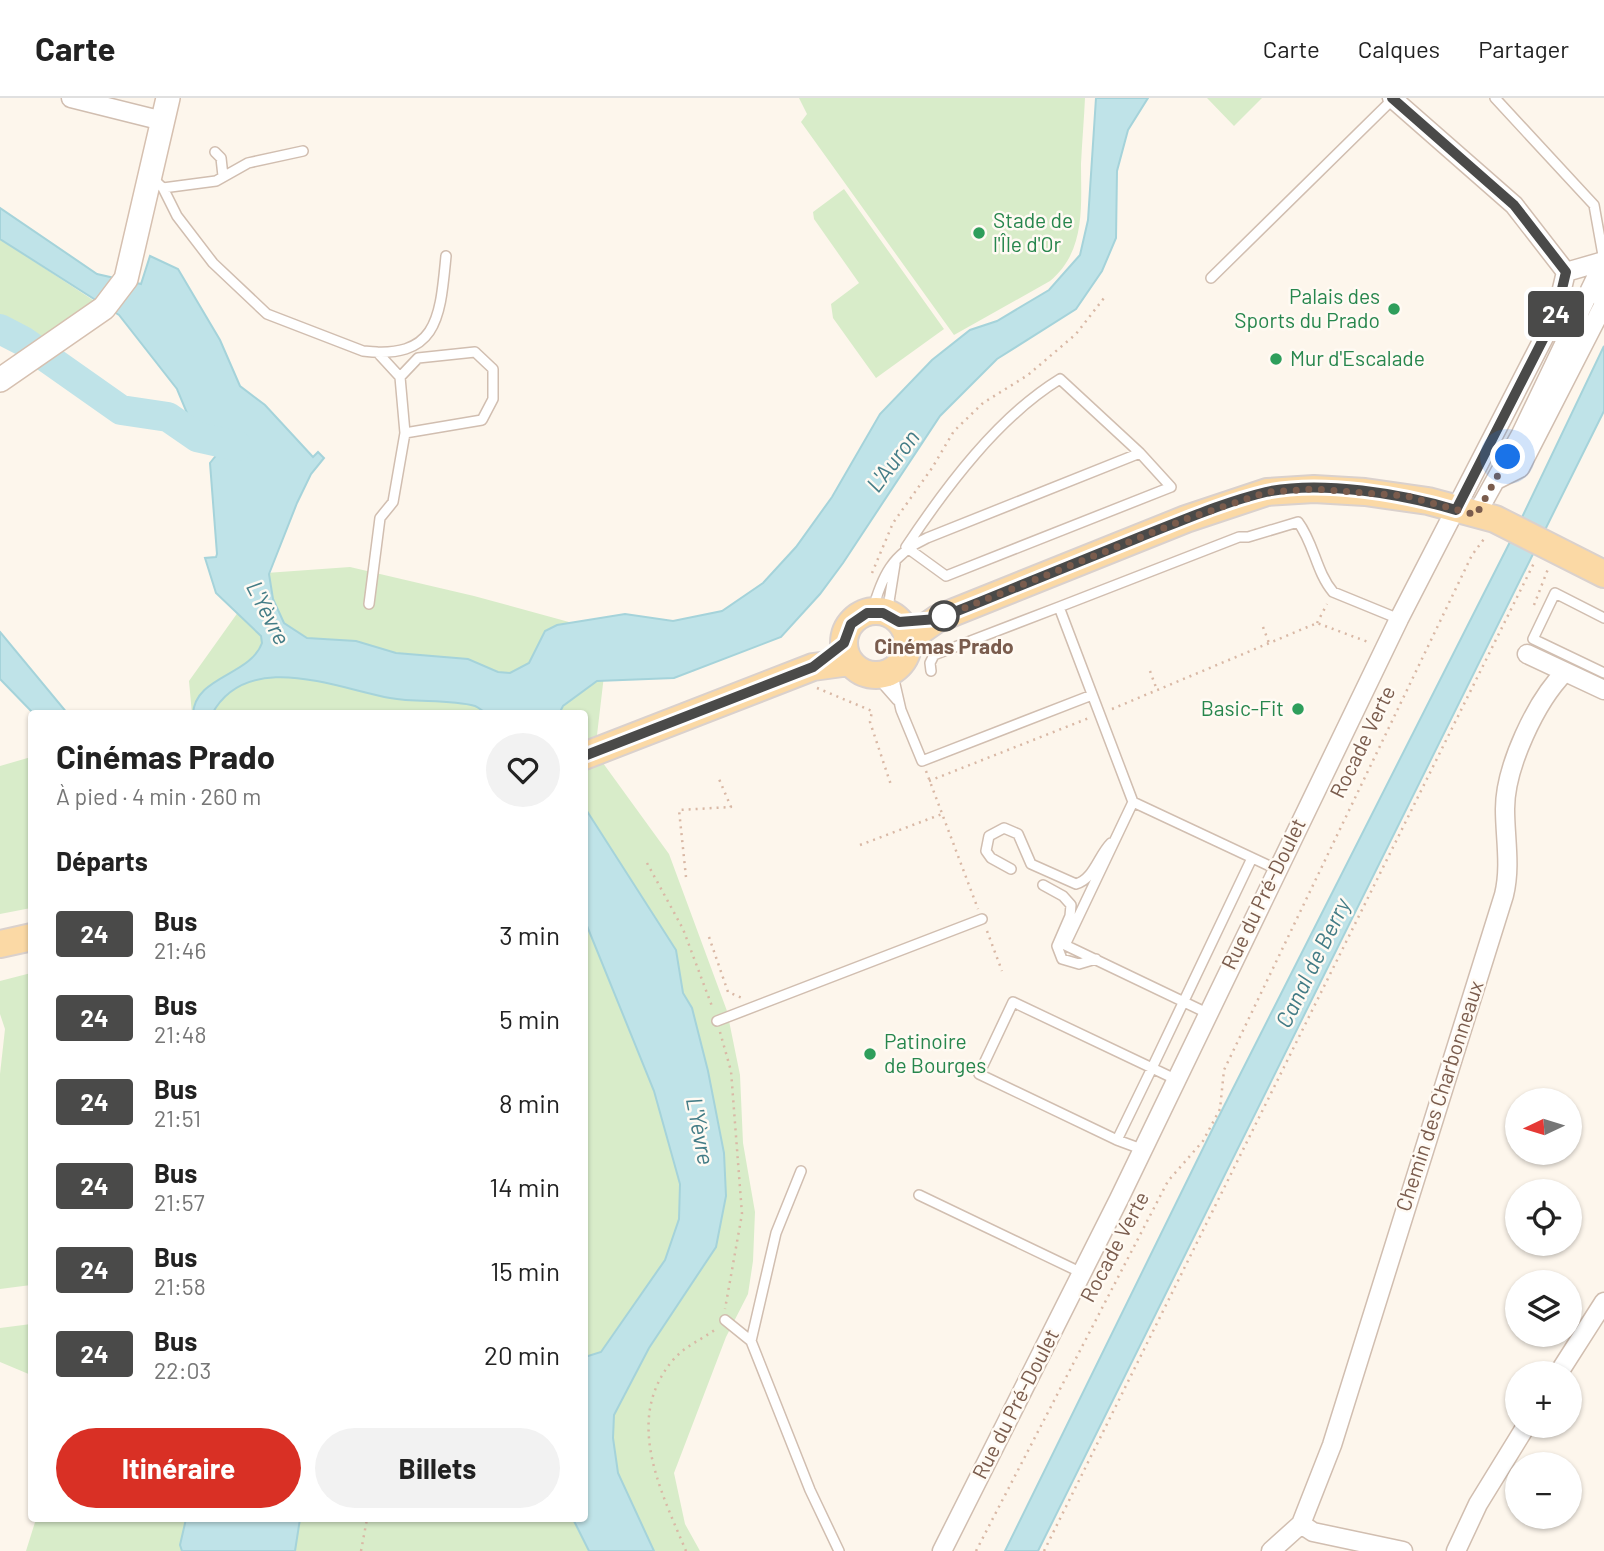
<!DOCTYPE html>
<html lang="fr">
<meta charset="utf-8">
<style>
body{margin:0;font-family:Barlow,sans-serif;background:#f2f2f2;color:#222;height:100vh;display:flex;flex-direction:column;font-size:26px;white-space:nowrap}
*{box-sizing:border-box;margin:0}
p{font-size:23px;color:#767676}
.icon{flex:none;width:38px;height:38px;fill:none;stroke:currentColor;stroke-width:2;stroke-linecap:round;stroke-linejoin:round}
.map{position:relative;flex:1;overflow:hidden}
.drawer{position:absolute;left:28px;top:612px;width:560px;height:812px;display:flex;flex-direction:column;background:#fff;border-radius:7px;box-shadow:0 2px 5px #0004}
.drawer>*{flex:none}
.badge{padding:0 14px;border-radius:5px;font-size:24px;line-height:46px}
.needle{width:46px;rotate:266deg}
.buttons{position:absolute;left:1505px;top:990px;display:grid;gap:14px}
.buttons a{display:grid;place-items:center;width:77px;height:77px;border-radius:50%;background:#fff;box-shadow:0 2px 5px #0004;font-size:35px}
.you{position:absolute;width:35px;height:35px;margin:-18px;border:5px solid #fff;border-radius:50%;background:#1a73e8;box-shadow:0 0 0 10px #1a73e833}
.map>.badge{position:absolute;translate:-50% -50%;box-shadow:0 0 0 4px #fff}
h2{padding:0 28px;font-size:26px;line-height:63px}
.round{display:grid;place-items:center;flex:none;width:74px;height:74px;border-radius:37px;background:#f2f2f2}
.head{display:flex;align-items:center;justify-content:space-between;height:119px;padding:0 28px}
h1{font-size:33px;font-weight:700;line-height:52px}
.cta{display:flex;gap:14px;margin-top:auto;padding:14px 28px}
.cta a{flex:1;height:80px;border-radius:42px;background:#d93025;color:#fff;font-size:28px;font-weight:700;line-height:80px;text-align:center}
.cta a+a{background:#f2f2f2;color:#222}
ul{padding:0;list-style:none}
li{display:flex;align-items:center;gap:21px;height:84px;padding:0 28px}
li div{flex:1}
li b{display:block;font-size:26px}
li em{font-style:normal}
li .badge{min-width:77px;font-weight:700;text-align:center}
header{display:flex;align-items:center;gap:42px;box-sizing:border-box;height:98px;padding:0 35px;background:#fff;border-bottom:2px solid #e0e0e0}
header strong{font-size:33px}
nav{display:flex;gap:38px;margin-inline-start:auto;font-size:24px}
.map>svg:first-child{display:block}
</style>
<header>
<strong>Carte</strong>
<nav><a>Carte</a><a>Calques</a><a>Partager</a></nav>
</header>
<div class="map">
<svg width="1604" height="1453" viewBox="0 0 1604 1453">
<rect width="100%" height="100%" fill="#fdf6ec"/>
<!-- green -->
<path fill="#d8ecc9" d="M799,0H1085C1084,22 1082,44 1081,66C1081,108 1086,153 1050,183L954,237L801,24L807,16Z
M1207,0H1262L1234,28Z
M844,91L944,231L876,280L833,220L831,206L859,185L814,121L813,114Z
M0,141L96,204L40,240L0,226Z
M350,469L474,498L609,535L595,654L669,756L727,913L740,977L743,1045L755,1114L753,1163L748,1196L726,1239L674,1375L685,1426L700,1453H26L36,1421H584V616H192L189,583L266,475Z
M31,659V810L0,816V668Z
M31,875V1187L0,1191V976L5,931L0,916V883Z
M31,1226H32L31,1277L0,1264V1230Z"/>
<!-- water -->
<path fill="#bfe3e8" stroke="#a5d3da" stroke-width="2" d="M1096,0H1148L1128,32L1117,73L1116,140L1102,173L1076,211L997,261L940,318L843,465L820,496L781,539L674,580L597,583L563,608L559,616C540,616 506,621 489,616C484,615 480,610 475,608C448,601 417,605 390,600C336,590 247,551 212,616H193C195,578 250,578 262,545L261,538L216,495L205,460L216,459L217,456L210,365L218,355L197,339L177,291L119,217L0,141V110L97,176L141,186L150,158L178,171L220,242L240,288L265,307L313,359L318,354L324,360L311,376L297,405L269,476L273,501L284,525L307,540L356,543L396,555L468,561L498,574L510,575L529,565L545,533L557,527L625,516L673,523L722,513L763,485L796,449L832,399L880,316L932,262L970,232L997,223L1049,192L1080,157L1088,122Z
M1604,248V313L1038,1453H1005L1215,1026L1514,436Z
M0,534L68,616H34L0,581Z
M585,710L676,852L683,895L692,910L708,973L724,1055L726,1098L716,1149L649,1250L614,1317L613,1340L618,1375L654,1453H589L573,1421H584L585,1259L601,1254L665,1162L679,1121L680,1086L654,993L585,823Z
M186,1421H300L295,1453H182L180,1447Z"/>
<g fill="none" stroke-linecap="round" stroke-linejoin="round">
<!-- river -->
<path stroke="#bfe3e8" stroke-width="30" d="M0,231L23,243L121,312L168,319L197,339L237,348"/>
<defs>
<path id="service" d="M1495,0L1594,107L1604,163
M215,54L221,60L223,78
M152,80L163,90L177,118L213,165L267,216L363,253C439,262 440,218 446,158
M163,90L216,83L248,65L303,53
M1211,180L1393,1
M400,279L418,260L475,254L493,271V301L482,322L405,335
M369,506L380,420L393,404L405,335L400,279L377,254
M1059,509L1239,439H1248L1298,424C1314,445 1316,474 1333,494L1399,521
M872,514C882,478 892,456 927,440L1140,355L1171,389L946,478L906,449C946,389 998,319 1060,281L1140,355
M887,516L895,466
M1604,520L1555,495L1533,541L1604,575
M892,573L901,612L922,663L1092,597
M931,573L930,565L934,557L1059,509L1133,704L1276,771
M875,577L897,602
M1133,704L1065,847L1207,915
M1011,771L991,760L986,753L989,738L1004,730L1018,736L1031,766L1076,786C1094,781 1098,758 1111,745
M1043,787L1063,798L1071,807L1070,818L1057,848L1062,861L1079,866L1096,861
M1013,904L1152,970L1117,1042L979,976Z
M717,923L982,821
M1175,981L1152,970L1252,760
M1117,1042L1144,1052
M919,1097L1082,1175
M725,1222L751,1243L810,1392L839,1453
M751,1243L776,1135L801,1073"/>
<path id="minor" d="M71,0L163,23
M1392,0L1514,107L1566,174
M1566,174L1604,163
M1496,382L1520,370L1603,208L1604,170
M1476,417L1521,336L1604,163
M1527,556L1604,592
M1558,1276L1604,1204
M942,1453L1119,1101L1399,521L1556,216L1566,174
M1271,1453L1301,1426
M1403,1453L1313,1434L1301,1426L1332,1347L1504,797C1511,768 1505,740 1505,711C1505,669 1536,603 1565,574
M1456,1453L1478,1406L1526,1328"/>
<path id="secondary" d="M0,282L104,210L126,181L168,0"/>
<path id="primary" d="M844 545a32 32 0 1 1 64 0a32 32 0 1 1-64 0Z
M907,542L937,521L1186,421L1267,394L1314,391L1365,394L1428,403L1495,421L1604,476
M584,658L813,569L850,564
M0,846L32,839"/>
</defs>
<!-- service casing -->
<use href="#service" stroke="#d1beb0" stroke-width="12"/>
<!-- minor casing -->
<use href="#minor" stroke="#d1beb0" stroke-width="21"/>
<!-- secondary casing -->
<use href="#secondary" stroke="#d6c0b0" stroke-width="26"/>
<!-- primary casing -->
<use href="#primary" stroke="#dad1cd" stroke-width="30"/>
<!-- path -->
<path stroke="#d9b8a5" stroke-width="2.5" stroke-dasharray="2 5" stroke-linecap="butt" d="M872,475L893,425L932,370L954,333L983,305L1028,277L1076,236L1104,200
M1534,507L1548,471
M1317,525L1327,506
M1263,529L1269,545
M1150,573L1157,592
M817,590L872,613L870,624L891,687
M1112,611L1317,525L1368,544
M926,673L978,811
M929,683L1089,620
M860,747L942,716
M647,765L683,831L713,911
M686,779L679,712L731,709L719,681
M987,833L1002,873
M709,839L728,894L742,900
M720,934L731,973L742,1116L725,1211
M361,1453L367,1421
M686,1453C661,1393 623,1321 673,1262C685,1248 701,1242 716,1231
M976,1453L1168,1083L1203,1043L1220,1011L1224,972L1472,457L1484,441
M1044,1453L1534,465"/>
<!-- service -->
<use href="#service" stroke="#fff" stroke-width="9"/>
<!-- minor -->
<use href="#minor" stroke="#fff" stroke-width="18"/>
<!-- secondary -->
<use href="#secondary" stroke="#fff" stroke-width="23"/>
<!-- primary -->
<use href="#primary" stroke="#fbd9a5" stroke-width="26"/>
</g>
<g fill="none" stroke-linecap="round" stroke-linejoin="round">
<defs>
<path id="line" d="M584,658L813,569L844,545L851,526L867,515H883L899,524L937,521C1005,494 1073,466 1140,439C1181,423 1224,404 1266,394C1321,382 1403,396 1456,412L1556,216L1566,174L1514,107L1392,0"/>
</defs>
<!-- line casing -->
<use href="#line" stroke="#fff" stroke-width="16"/>
<!-- line -->
<use href="#line" stroke="#4a4a49" stroke-width="10"/>
<!-- walk -->
<path stroke="#7a5c4d" stroke-width="7" stroke-dasharray="0 12.6" d="M944,518L937,521L1186,421L1267,394L1314,391L1406,398L1476,417L1508,359"/>
</g>
<!-- markers -->
<g fill="#2e9e5b" stroke="#fffaf3" stroke-width="2.5">
<circle cx="979" cy="135" r="7"/>
<circle cx="1394" cy="211" r="7"/>
<circle cx="1276" cy="261" r="7"/>
<circle cx="1298" cy="611" r="7"/>
<circle cx="870" cy="956" r="7"/>
</g>
<circle fill="#fff" stroke="#4a4a49" stroke-width="3.5" cx="944" cy="518" r="14"/>
<g text-anchor="middle" stroke-width="5" stroke-linejoin="round" paint-order="stroke">
<!-- leisure labels -->
<g font-size="21" fill="#27864d" stroke="#fffaf3" text-anchor="start">
<text x="993" y="130">Stade de<tspan x="993" dy="24">l'Île d'Or</tspan></text>
<text x="1380" y="206" text-anchor="end">Palais des<tspan x="1380" dy="24">Sports du Prado</tspan></text>
<text x="1290" y="268">Mur d'Escalade</text>
<text x="1284" y="618" text-anchor="end">Basic-Fit</text>
<text x="884" y="951">Patinoire<tspan x="884" dy="24">de Bourges</tspan></text>
</g>
<!-- stop labels -->
<g font-size="21" font-weight="bold" fill="#7a5c4d" stroke="#fffaf3">
<text x="944" y="556">Cinémas Prado</text>
</g>
<!-- street labels -->
<g font-size="21" fill="#7a5c4d" stroke="#fffaf3">
<text transform="translate(1363 644) rotate(-64)" y="7">Rocade Verte</text>
<text transform="translate(1264 796) rotate(-64)" y="7">Rue du Pré-Doulet</text>
<text transform="translate(1440 998) rotate(-72)" y="7">Chemin des Charbonneaux</text>
<text transform="translate(1115 1149) rotate(-62)" y="7">Rocade Verte</text>
<text transform="translate(1016 1306) rotate(-63)" y="7">Rue du Pré-Doulet</text>
</g>
<!-- water labels -->
<g font-size="23" font-style="italic" fill="#437c86" stroke="#fffaf3">
<text transform="translate(893 363) rotate(-53)" y="8">L'Auron</text>
<text transform="translate(268 515) rotate(63)" y="8">L'Yèvre</text>
<text transform="translate(1313 865) rotate(-64)" y="8">Canal de Berry</text>
<text transform="translate(700 1033) rotate(79)" y="8">L'Yèvre</text>
</g>
</g>
</svg>
<div class="buttons">
<a><svg class="needle" viewBox="-14 -14 28 28"><path d="M0-13l5 13h-10z" fill="#e53935"/><path d="M0 13l5-13h-10z" fill="#767676"/></svg></a>
<a><svg class="icon" aria-label="locate" viewBox="0 0 24 24"><circle cx="12" cy="12" r="6"/><path d="M12 2v4M12 18v4M2 12h4M18 12h4"/></svg></a>
<a><svg class="icon" aria-label="layers" viewBox="0 0 24 24"><path d="M12 4l9 5-9 5-9-5zM3 14l9 5 9-5"/></svg></a>
<a>+</a>
<a>−</a>
</div>
<div class="you" style="left:1508px;top:359px"></div>
<b class="badge" style="left:1556px;top:216px;background:#4a4a49;color:#fff">24</b>
<section class="drawer">
<div class="head"><div><h1>Cinémas Prado</h1><p>À pied · 4 min · 260 m</p></div><a class="round"><svg class="icon" aria-label="heart" viewBox="0 0 24 24"><path d="M12 20l-8-8c-3-5 5-10 8-4 3-6 11-1 8 4z"/></svg></a></div>
<h2>Départs</h2>
<ul>
<li><span class="badge" style="background:#4a4a49;color:#fff">24</span><div><b>Bus</b><p>21:46</p></div><em>3 min</em></li>
<li><span class="badge" style="background:#4a4a49;color:#fff">24</span><div><b>Bus</b><p>21:48</p></div><em>5 min</em></li>
<li><span class="badge" style="background:#4a4a49;color:#fff">24</span><div><b>Bus</b><p>21:51</p></div><em>8 min</em></li>
<li><span class="badge" style="background:#4a4a49;color:#fff">24</span><div><b>Bus</b><p>21:57</p></div><em>14 min</em></li>
<li><span class="badge" style="background:#4a4a49;color:#fff">24</span><div><b>Bus</b><p>21:58</p></div><em>15 min</em></li>
<li><span class="badge" style="background:#4a4a49;color:#fff">24</span><div><b>Bus</b><p>22:03</p></div><em>20 min</em></li>
</ul>
<div class="cta"><a>Itinéraire</a><a>Billets</a></div>
</section>
</div>
